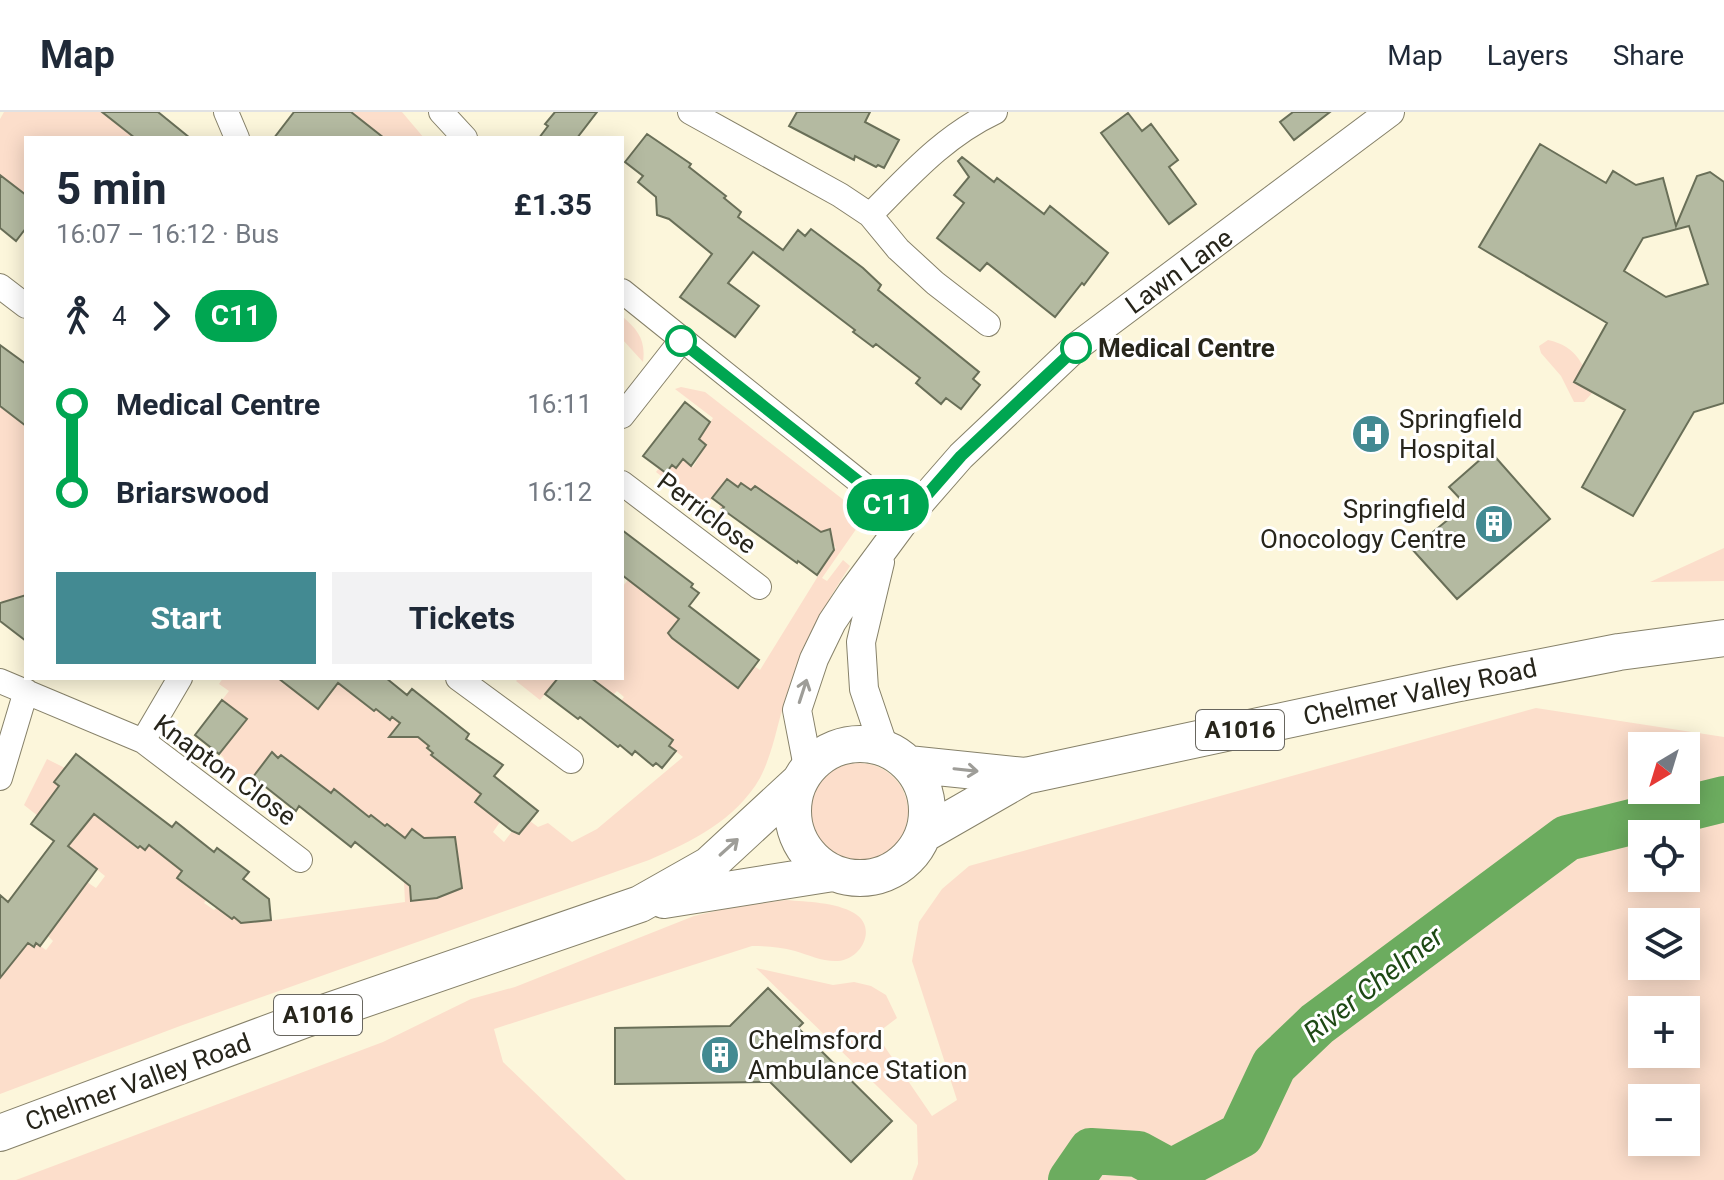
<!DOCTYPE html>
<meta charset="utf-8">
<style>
body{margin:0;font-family:Roboto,sans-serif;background:#f2f2f3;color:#1f2937;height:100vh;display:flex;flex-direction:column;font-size:30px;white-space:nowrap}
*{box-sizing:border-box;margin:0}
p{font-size:26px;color:#747a83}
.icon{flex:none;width:44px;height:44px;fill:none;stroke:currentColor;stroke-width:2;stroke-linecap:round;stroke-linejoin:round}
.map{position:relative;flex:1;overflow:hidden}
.side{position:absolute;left:24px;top:24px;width:600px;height:544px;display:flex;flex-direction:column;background:#fff;border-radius:0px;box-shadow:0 4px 20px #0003}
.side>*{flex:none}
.badge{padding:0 16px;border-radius:26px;font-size:28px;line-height:52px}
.needle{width:52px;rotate:218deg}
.fabs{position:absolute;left:1628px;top:620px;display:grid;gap:16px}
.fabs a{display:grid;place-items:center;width:72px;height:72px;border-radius:0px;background:#fff;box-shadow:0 4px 20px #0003;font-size:40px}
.map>.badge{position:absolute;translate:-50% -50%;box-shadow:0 0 0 4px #fff}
.legs{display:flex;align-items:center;gap:12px;height:88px;padding:0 32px;font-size:26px}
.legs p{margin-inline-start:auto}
.headline{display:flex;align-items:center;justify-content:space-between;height:136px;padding:0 32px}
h1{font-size:44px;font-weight:700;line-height:60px}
.button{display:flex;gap:16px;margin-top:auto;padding:16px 32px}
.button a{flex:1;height:92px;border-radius:0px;background:#438a92;color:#fff;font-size:32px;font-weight:700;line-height:92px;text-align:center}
.button a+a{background:#f2f2f3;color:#1f2937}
ul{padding:0 32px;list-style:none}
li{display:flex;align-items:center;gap:28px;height:88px;font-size:30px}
li i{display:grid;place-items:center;width:12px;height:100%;margin:0 10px;background:currentColor}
li i::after{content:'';width:20px;height:20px;margin:-10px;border:6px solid;border-radius:50%;background:#fff}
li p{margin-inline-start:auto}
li:first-child i{background:linear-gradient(#0000 50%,currentColor 0)}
li:last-child i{background:linear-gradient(currentColor 50%,#0000 0)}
header{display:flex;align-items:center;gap:48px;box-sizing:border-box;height:112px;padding:0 40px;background:#fff;border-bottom:2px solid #e0e1e3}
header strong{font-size:38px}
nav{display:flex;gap:44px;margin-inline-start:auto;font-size:28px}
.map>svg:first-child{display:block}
</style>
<header>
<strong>Map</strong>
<nav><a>Map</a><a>Layers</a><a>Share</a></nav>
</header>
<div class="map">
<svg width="1724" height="1068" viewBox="0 0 1724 1068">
<rect width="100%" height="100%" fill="#fcf6db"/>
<!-- green -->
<path fill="#fcdecb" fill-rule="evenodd" d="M4,0H120L141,26H26V94L16,76L0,63V7Z
M331,0H402L424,26H371L376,19L368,13L314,26Z
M622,204C638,218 646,228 643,250L622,227Z
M1548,228C1577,234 1585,254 1593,280L1584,290H1574L1561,264L1541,241L1539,234Z
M681,275L705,280L845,389L859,413L822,466L827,469L843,448L850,454C824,493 803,533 788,579C778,607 774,639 760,666C736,708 691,730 649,748L180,914L0,982V809L33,834L36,831L46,838L53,829L48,824L54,816L49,812L87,770L96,776L105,764L68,734L71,730L24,693L47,647L65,656L109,713L137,736L149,733L182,759L177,766L211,781L204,791L214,798L217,795L232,807L234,805L241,811L246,806L252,810H260L405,790L404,770L425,727L413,717L405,726L387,712L385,714L331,681L281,643L278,646L271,641L248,671L239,670L218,654L224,646L220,642L247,607L222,588L229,579L219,572L223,566H291L338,571L373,599L376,597L390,608L392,605L429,634L427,637L432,643L481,682L500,710L493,720L504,730L513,718L520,722L530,709L538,715L548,711L572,730L597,717L683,645L669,634L673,628L621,589L624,585L617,579L613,583L591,566H622V475L628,468L680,505L668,520L673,527L738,576L754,554L760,558L836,435L829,430L831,422L827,418L820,422L805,408L803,409L785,397L786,395L755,374L751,378L741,371L722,397L719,395L735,373L727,367L704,397L656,360L659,356L666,361L672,353L677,356L683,347L693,355L706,333L699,327L713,306L675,277ZM455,725L462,776L411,788L409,770L442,726Z
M0,289L26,299V486L23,484L3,490L0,488Z
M1724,436V469L1650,470Z
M519,566H558L540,588L516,569Z
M1536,596L1724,625V1068H912L918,1052L917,1013L756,856L833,873L854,870L871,874L886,883L897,906L876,922L932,1004L957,988L912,849L919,810L942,777L969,754ZM1686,634V678H1642V634ZM1686,722V766H1642V722ZM1686,810V854H1642V810ZM1686,898V942H1642V898ZM1686,986V1030H1642V986Z
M810 700a49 49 0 1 1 98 0a49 49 0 1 1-98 0Z
M786,788C808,790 835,790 854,801C878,815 862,847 838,849C823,850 809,843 795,839C781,835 767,834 752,834L494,917L503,950L626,1068H16L383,930L471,887L515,875L694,804L733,795Z"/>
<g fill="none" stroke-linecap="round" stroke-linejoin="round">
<!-- river -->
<path stroke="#6cac5f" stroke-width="46" d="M1071,1068L1091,1039L1138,1042L1171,1060L1241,1023L1274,953L1317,912L1567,726L1724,687"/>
</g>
<!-- building -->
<path fill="#b4baa1" stroke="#696f58" stroke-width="2" fill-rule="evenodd" d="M102,0H158L190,26H135Z
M294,0H351L384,26H274Z
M555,0H597L577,26H539L548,14L545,12Z
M797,0H870L865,10L899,28L884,56L878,53L876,55L855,44L854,48L789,14Z
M1293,0H1330L1294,28L1280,10Z
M1128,1L1142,19L1151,12L1178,48L1169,55L1196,92L1169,112L1101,21Z
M647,22L691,52L689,55L726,84L724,86L741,100L738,105L783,138L798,118L805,124L811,117L863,156L881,173L878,178L979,260L973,267L980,273L961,297L946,286L941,292L916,271L920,266L876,232L873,235L853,220L855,218L753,140L728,171L759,194L735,225L680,185L712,142L669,107L657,103L656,85L638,70L643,64L625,50Z
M1540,32L1606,71L1613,59L1636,73L1663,66L1676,114L1697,64L1710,60L1724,70V291L1694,300L1633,404L1582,375L1625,298L1574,270L1607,211L1479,135ZM1689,114L1708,172L1666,185L1624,159L1643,126Z
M962,45L994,70L997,66L1044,102L1050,94L1108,141L1084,173L1082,171L1055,205L987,151L980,159L937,126L964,91L954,83L969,65L958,49Z
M0,63L26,83V116L16,129L0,116Z
M0,233L26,252V314L0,294Z
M685,290L710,310L699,327L706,333L691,354L683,347L676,356L672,353L666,361L643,344Z
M1490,339L1550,407L1457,487L1412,437L1466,393L1449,375Z
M727,367L738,375L741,371L751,378L755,374L821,420L830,417L834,438L817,463L798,449L797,451L722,397L724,395L712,386Z
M622,418L693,472L691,475L699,481L689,494L759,548L738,576L672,526L668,521L679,507L622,463Z
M26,483V529L0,509V491Z
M278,566H386L407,583L412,577L469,622L466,627L503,653L494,664L538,699L519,722L512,719L475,690L481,682L431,643L433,641L427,636L429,634L418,625H389L400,611L392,605L390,608L376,597L374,599L338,571L318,597Z
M558,566H591L673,628L669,634L676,639L662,656L656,651L653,654L635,639L632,643L620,633L618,635L580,605L578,607L545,582Z
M222,588L247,607L219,642L195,623Z
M272,640L278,646L281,643L331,681L334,677L369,705L371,703L385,714L387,712L405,726L412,717L424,726L455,725L462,776L437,786L411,789L410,774L355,730L351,735L299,694L296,699L253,665Z
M76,642L172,715L176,710L214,740L217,736L249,760L243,767L269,787L271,808L241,811L234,805L232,807L177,766L182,759L149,733L145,738L140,734L138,736L94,702L68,734L97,757L40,834L36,831L34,835L28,831L0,866V783L8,790L54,729L31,712L59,674L54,670Z
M768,876L803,911L798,916L892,1009L851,1050L770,970L615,972V916L730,914Z"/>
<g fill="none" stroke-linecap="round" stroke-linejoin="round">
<defs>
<path id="minor" d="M226,0L237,26
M441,0L465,26
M690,0L840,83L870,103L898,137L935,171L988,212
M870,103C909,64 944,24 995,0
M0,174L26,194
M622,179L906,407
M622,304L681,229
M622,371L759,475
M458,566L571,649
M0,569L143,629L300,748
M143,629L180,566
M0,666L26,579"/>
<path id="tertiary" d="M880,450L861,530L864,577L884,636
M808,655L797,598L814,547L832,510L852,480L906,407L961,344L1076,235L1390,0"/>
<path id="primary" d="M793 699a67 67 0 1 1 134 0a67 67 0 1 1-134 0Z
M908,652L1025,664
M924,722L1025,664L1455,572L1619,540L1724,526
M664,788L833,761
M0,1021L306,907L640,792L709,753L800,669"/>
</defs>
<!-- minor casing -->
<use href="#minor" stroke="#868169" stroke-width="26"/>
<!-- tertiary casing -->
<use href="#tertiary" stroke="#868169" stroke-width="30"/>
<!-- primary casing -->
<use href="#primary" stroke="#868169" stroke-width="38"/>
<!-- minor -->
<use href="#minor" stroke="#fff" stroke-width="24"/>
<!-- tertiary -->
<use href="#tertiary" stroke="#fff" stroke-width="28"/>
<!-- primary -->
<use href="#primary" stroke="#fff" stroke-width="36"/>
</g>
<!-- one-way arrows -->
<defs><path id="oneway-shaft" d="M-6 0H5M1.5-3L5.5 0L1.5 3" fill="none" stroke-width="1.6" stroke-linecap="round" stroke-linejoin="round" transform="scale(2)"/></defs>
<g stroke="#9e9d98">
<use href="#oneway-shaft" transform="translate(803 579) rotate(-72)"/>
<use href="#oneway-shaft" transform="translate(966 658) rotate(6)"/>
<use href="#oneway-shaft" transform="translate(729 735) rotate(-42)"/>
</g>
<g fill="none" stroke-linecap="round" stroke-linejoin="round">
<defs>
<path id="line-1" d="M681,229L906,407L961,344L1076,236"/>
</defs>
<!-- line-1 casing -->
<use href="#line-1" stroke="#fff" stroke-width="18"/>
<!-- line-1 -->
<use href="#line-1" stroke="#00a651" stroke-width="12"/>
</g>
<!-- icons -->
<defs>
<symbol id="hospital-disc" viewBox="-11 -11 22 22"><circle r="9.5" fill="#438a92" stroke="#fff"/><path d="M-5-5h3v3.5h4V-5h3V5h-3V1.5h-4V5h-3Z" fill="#fff"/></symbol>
<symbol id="building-disc" viewBox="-11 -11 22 22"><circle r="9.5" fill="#438a92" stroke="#fff"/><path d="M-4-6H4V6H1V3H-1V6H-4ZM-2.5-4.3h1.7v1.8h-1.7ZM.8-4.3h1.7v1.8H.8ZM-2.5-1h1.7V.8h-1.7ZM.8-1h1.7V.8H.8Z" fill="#fff"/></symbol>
</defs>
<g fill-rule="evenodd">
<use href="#hospital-disc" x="1349" y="300" width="44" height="44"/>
<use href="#building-disc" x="1472" y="390" width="44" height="44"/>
<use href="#building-disc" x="698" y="921" width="44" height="44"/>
</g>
<!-- markers -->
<g fill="#fff" stroke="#00a651" stroke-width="4">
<circle cx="681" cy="229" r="14"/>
<circle cx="1076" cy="236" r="14"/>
</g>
<g text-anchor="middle" stroke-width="6" stroke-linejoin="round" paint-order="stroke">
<!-- shield labels -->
<g fill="#fff" stroke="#68665f" stroke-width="2">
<rect x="1196" y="598" width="88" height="40" rx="6"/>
<rect x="274" y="883" width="88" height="40" rx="6"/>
</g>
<g font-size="24" font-weight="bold" fill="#27251b">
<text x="1240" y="626">A1016</text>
<text x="318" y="911">A1016</text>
</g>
<!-- street labels -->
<g font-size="26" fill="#27251b" stroke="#fff">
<text transform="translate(1179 159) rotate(-36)" y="9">Lawn Lane</text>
<text transform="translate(707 401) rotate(37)" y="9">Perriclose</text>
<text transform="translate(1420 580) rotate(-12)" y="9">Chelmer Valley Road</text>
<text transform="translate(225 658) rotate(36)" y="9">Knapton Close</text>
<text transform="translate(138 970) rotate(-20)" y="9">Chelmer Valley Road</text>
</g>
<!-- stop labels -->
<g font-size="26" font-weight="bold" fill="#27251b" stroke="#fff" text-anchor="start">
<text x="1098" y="245">Medical Centre</text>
</g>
<!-- poi labels -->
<g font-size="26" fill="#27251b" stroke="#fff" text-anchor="start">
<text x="1399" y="316">Springfield<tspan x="1399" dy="30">Hospital</tspan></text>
<text x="1466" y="406" text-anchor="end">Springfield<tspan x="1466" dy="30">Onocology Centre</tspan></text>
<text x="748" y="937">Chelmsford<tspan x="748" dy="30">Ambulance Station</tspan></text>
</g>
<!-- water labels -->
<g font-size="28" font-style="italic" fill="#1e4915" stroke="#fff">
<text transform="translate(1373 872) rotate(-38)" y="10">River Chelmer</text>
</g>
</g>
</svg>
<div class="fabs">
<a><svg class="needle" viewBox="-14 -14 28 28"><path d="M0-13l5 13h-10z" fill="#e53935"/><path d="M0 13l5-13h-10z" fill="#747a83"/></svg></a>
<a><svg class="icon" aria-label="locate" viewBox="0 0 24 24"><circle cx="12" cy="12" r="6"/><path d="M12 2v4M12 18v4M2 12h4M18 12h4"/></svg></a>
<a><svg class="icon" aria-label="layers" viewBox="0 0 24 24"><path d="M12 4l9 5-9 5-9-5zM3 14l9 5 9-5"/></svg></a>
<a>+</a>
<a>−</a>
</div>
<b class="badge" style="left:888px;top:393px;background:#00a651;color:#fff">C11</b>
<section class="side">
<div class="headline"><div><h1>5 min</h1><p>16:07 – 16:12 · Bus</p></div><b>£1.35</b></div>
<div class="legs"><svg class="icon" aria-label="walk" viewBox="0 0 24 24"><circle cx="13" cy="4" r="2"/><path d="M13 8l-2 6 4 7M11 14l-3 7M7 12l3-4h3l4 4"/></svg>4<svg class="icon" aria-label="forward" viewBox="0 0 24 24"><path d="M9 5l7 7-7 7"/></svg><b class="badge" style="background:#00a651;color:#fff">C11</b></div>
<ul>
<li><i style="color:#00a651"></i><b>Medical Centre</b><p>16:11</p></li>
<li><i style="color:#00a651"></i><b>Briarswood</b><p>16:12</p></li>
</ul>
<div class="button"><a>Start</a><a>Tickets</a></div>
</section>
</div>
